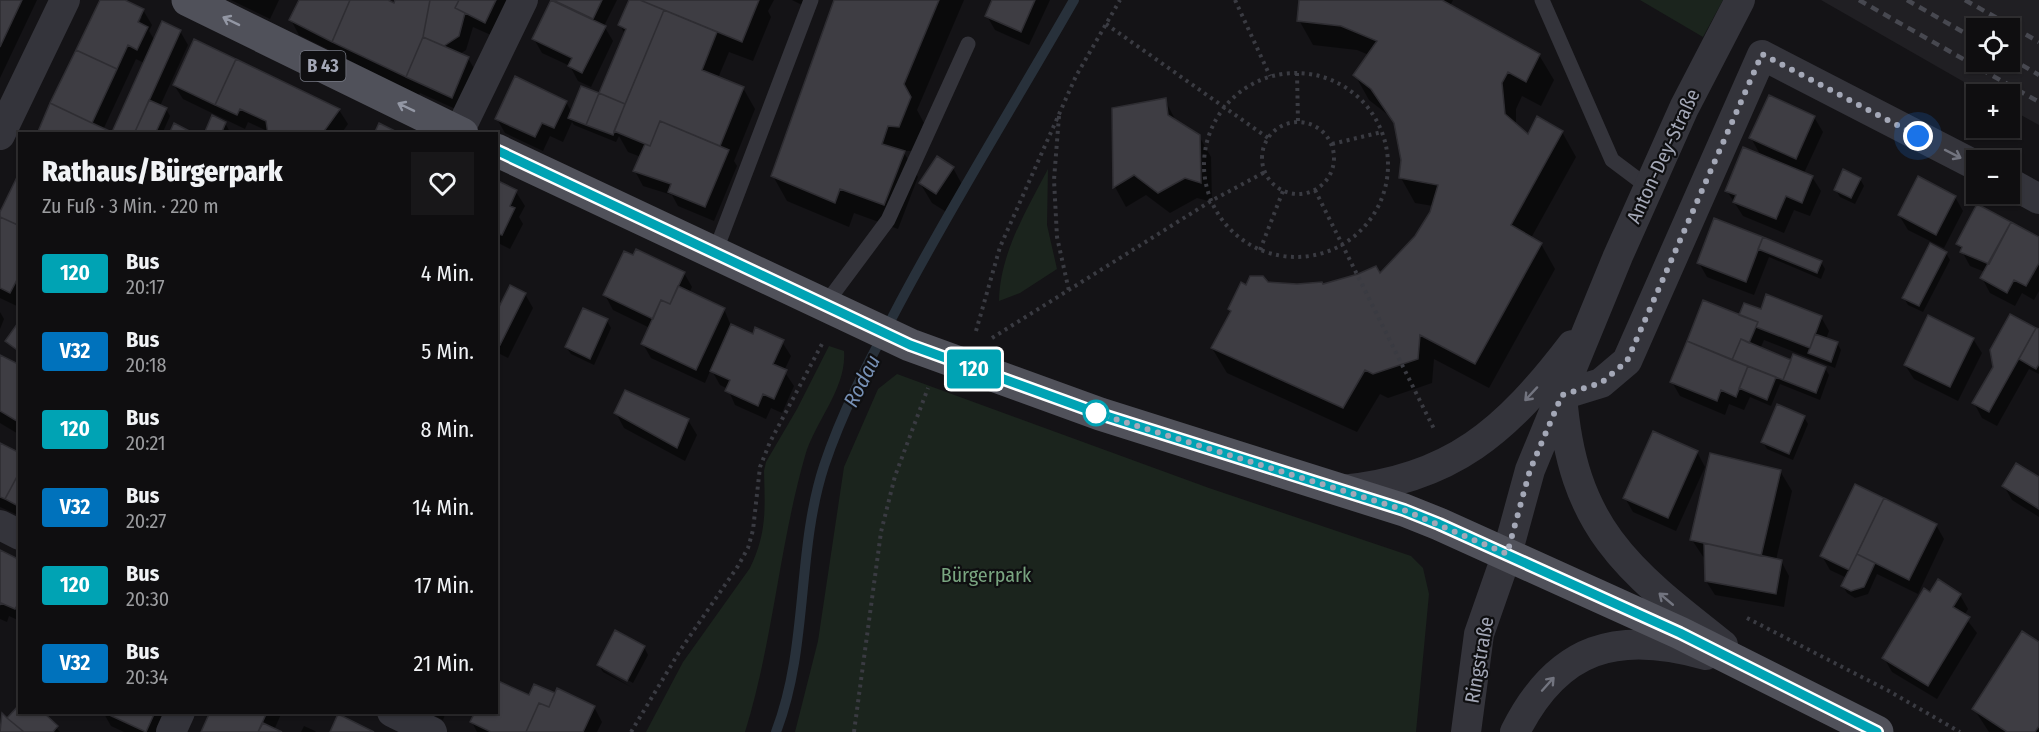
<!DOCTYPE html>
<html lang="de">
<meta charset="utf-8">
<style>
body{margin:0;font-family:"Fira Sans Condensed",sans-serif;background:#181719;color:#f1f3f6;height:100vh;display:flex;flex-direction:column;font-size:22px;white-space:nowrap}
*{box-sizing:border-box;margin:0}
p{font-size:20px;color:#9b9c9f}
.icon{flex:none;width:33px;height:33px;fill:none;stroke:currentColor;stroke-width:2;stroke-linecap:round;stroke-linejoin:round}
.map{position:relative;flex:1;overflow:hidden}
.side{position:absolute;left:18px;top:132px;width:480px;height:582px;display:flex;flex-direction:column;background:#0f0e10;border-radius:0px;box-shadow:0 2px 4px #0004,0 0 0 2px #2f2e30}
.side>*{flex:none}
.badge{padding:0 12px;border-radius:4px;font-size:21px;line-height:39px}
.controls{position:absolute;left:1966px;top:18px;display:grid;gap:12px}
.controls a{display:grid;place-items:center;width:54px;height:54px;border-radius:0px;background:#0f0e10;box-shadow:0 2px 4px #0004,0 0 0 2px #2f2e30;font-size:30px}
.you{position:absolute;width:30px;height:30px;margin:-15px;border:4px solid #fff;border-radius:50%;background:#1a73e8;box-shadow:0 0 0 9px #1a73e833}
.map>.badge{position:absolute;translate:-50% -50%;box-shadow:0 0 0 3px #fff}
.round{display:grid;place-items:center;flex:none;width:63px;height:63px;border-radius:0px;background:#181719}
.headline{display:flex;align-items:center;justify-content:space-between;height:102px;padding:0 24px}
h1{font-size:28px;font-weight:800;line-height:45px}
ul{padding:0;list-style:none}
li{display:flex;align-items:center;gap:18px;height:78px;padding:0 24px}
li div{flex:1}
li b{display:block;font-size:22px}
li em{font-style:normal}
li .badge{min-width:66px;font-weight:700;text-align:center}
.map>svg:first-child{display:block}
</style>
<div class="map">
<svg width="2039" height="732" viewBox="0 0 2039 732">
<rect width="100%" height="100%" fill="#141316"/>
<!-- built -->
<path fill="#201f23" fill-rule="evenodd" d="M1821,0H2039V125L2010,109V94H1985ZM1977,28H2010V62H1977Z"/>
<!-- green -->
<path fill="#1b241d" d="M1640,0H1723L1703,37Z
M1048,169L1047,225L1057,269L1020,293L999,301C1000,253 1026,211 1048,169Z
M829,346L844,351C847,388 815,421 805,456C779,547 773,642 745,732H646L683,662L750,568C767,532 765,510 764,471L766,462L797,409Z
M897,374L1209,488L1411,556L1423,568L1429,594L1416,732H795L818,641L844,467L878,389Z"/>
<!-- shadow -->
<path fill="#0007" fill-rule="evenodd" d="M0,0H37L0,78Z
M101,0H122L143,10L152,25L149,31L155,41L180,31L188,45L160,106L166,109L170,116L162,134H113L144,63L136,59L103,130L38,134ZM139,17H142L136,30Z
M231,0H279L270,19Z
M301,0H384L395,5L397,0H510L493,36L473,27L466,50L460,54L468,58L476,72L460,111L420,93L418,96L346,62L342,56L299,35L291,20Z
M553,0H617L604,26L613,41L591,87L578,81L570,66L542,53L534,39Z
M631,0H774L768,11L771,17L753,61L729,52L718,78L743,88L755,109L734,161L737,166L714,221L678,206L672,195L643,186L635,171L641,157L628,152L619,136L616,142L574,125L572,122L563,142L550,136L543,151L505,133L497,119L566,102L572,113L603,97L625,34L620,25Z
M792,0H807L804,6Z
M836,0H964L917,110L924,123L913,151H903L918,177L898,229L854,213L849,227L787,201L773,176Z
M994,0H1050L1029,45L995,30L987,16Z
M1300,0H1453L1450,6L1539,55L1554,80L1541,106L1522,96L1516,109V126L1528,136L1562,132L1576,157L1531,238L1541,244L1555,269L1489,388L1434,359L1432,383L1388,398L1380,394L1357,432L1227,373L1212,348L1247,287L1267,283L1323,286L1380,276L1417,236L1433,206L1415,203L1401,178L1403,160L1396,127L1387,114L1369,100L1355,75L1369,55L1357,50L1313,45L1299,20Z
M195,41L339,110L348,124L341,134H262L265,130L248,122L245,129L183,99L174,85Z
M1165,100L1177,123L1199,136L1211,157L1212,202L1197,198L1170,213L1146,195L1126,207L1115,187L1113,109Z
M1814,117L1823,132L1804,173L1812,177L1821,191L1810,216L1794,210L1784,233L1743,216L1727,191L1761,156L1751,138Z
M225,123L231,134H205Z
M953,168L964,188L948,213L932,203L920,183Z
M20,174V305L19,307L0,298V215Z
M1860,179L1864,186L1855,204L1840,197L1836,190Z
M496,182L516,192L525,206L519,217L523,224L510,249L496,242Z
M1955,197L1963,211L1944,248L1908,230L1899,215Z
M1715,220L1821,262L1825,269L1821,279L1769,257L1754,295L1707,277L1699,263Z
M2039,239V291L2034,300L2022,293L2015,306L1990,293L1982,278L1985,272L1970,266L1958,244Z
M1946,253L1950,260L1923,312L1908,305L1904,298Z
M684,273L692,287L689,293L724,309L731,326L753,335L782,342L791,356L784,371L794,386L782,413L771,408L766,419L735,405L728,389L720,385L711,369L705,383L651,358L643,344L650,328L613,310L605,295Z
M525,294L533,308L508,358L496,352V316Z
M1761,311L1821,317L1829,331L1826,339L1837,343L1841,350L1835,368L1764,340L1760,349L1792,362L1825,368L1829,375L1820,400L1780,384L1771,406L1750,397L1744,410L1729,404L1725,415L1680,396L1672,382L1740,317Z
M0,312L4,319L0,329Z
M607,321L611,328L594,365L571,354L566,347Z
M20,323V354L7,341Z
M2035,329L2039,331V374L2029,369L1997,426L1982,418L1974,403L1994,367Z
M1973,339L1982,353L1958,401L1914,379L1905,365Z
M0,357L20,367V435L0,423Z
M616,413L688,420L697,435L685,461L624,428Z
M1804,417L1808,424L1793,460L1767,449L1763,442Z
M0,445L20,455V516L0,507Z
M1697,452L1705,467L1676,531L1633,512L1625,498Z
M1780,471L1792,491L1776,560L1781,561L1789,576L1784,607L1715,595L1706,581V561L1692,540Z
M2039,479V517L2012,500L2004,486Z
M1856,486L1936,525L1944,539L1918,594L1877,574L1868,594L1855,598L1847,593L1843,586L1847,578L1830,570L1822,556Z
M0,552L20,561V621L9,616L7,622L0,619Z
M1960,595L1968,609L1964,616L1977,633L1937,699L1892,672L1884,658Z
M616,632L644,647L648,655L633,683L603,666V670L631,687L603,672L599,665Z
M2039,644V732H1989L1974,709Z
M529,697L594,707L602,722L597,732H477L472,722Z
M20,712H29L35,717L40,712L60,732H0L2,715L7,720Z
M103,712H169L160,732H124L111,726Z
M212,712H282L274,730L278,732H203Z
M427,712H446L443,720Z
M304,726L315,731L316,732H301Z"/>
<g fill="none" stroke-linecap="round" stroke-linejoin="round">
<!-- stream -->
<path stroke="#28313b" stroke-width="10" d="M776,732C809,646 796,552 824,466C842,412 868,363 894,314C950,207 1014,105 1074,0"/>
</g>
<!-- building -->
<path fill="#3e3d43" stroke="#2e2d32" stroke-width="1.5" d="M0,0H22L0,47Z
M100,0H125L144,9L138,22L148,27L137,50L128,45L117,69L76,50Z
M299,0H350L332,42L289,20Z
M350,0H388L394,3L395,0H430L423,37L406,77L332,42Z
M430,0H459L455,8L465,13L459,36L444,46L423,37Z
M459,0H496L485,23L455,8Z
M551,0L606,26L582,73L568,66L572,58L532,39Z
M553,0H602L593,19Z
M629,0H640L664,10L625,104L599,93L626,29L618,25Z
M640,0H759L742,42Z
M834,0H939L904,84L911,97L899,127L888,126L882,144L905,151L884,205L840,189L835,203L771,176Z
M992,0H1035L1021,32L985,16Z
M1299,0H1442L1540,54L1526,82L1508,72L1502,83L1505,114L1528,134L1537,116L1563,131L1511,225L1542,243L1475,364L1420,335L1418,359L1373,374L1365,370L1343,408L1211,348L1231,311L1228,309L1241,282L1246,285L1250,276H1263L1268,282L1297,284L1322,282L1323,284L1358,274L1376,266L1380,273L1415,236L1430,212L1438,185L1399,178L1401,160L1394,123L1371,89L1353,75L1377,41L1341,26L1297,21Z
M664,10L717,32L702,70L744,87L720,146L660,121L650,146L614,131Z
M162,21L181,30L134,134L112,132Z
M423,37L469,57L452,98L406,77Z
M194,39L236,59L215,105L173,85Z
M76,50L117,69L92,123L50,103Z
M236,59L340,109L322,134L289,131L287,134H268L266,121L240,109L237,115L215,105Z
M515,76L567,101L554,128L542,123L535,137L495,119Z
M581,86L599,93L586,125L568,118Z
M599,93L625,104L613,135L586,125Z
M1769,95L1815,116L1796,159L1749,138Z
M1166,98L1168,115L1200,135L1201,183L1185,178L1158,193L1134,175L1113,188L1112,108Z
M149,100L167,108L155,134H134Z
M50,103L92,123L116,134H37Z
M212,115L226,122L221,134H204Z
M660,121L729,150L705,207L668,192L671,184L633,171L645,144L650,146Z
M174,123L195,134H169Z
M379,123L401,134H374Z
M1743,147L1813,176L1802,203L1786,196L1776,219L1733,202L1736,195L1725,191Z
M937,156L954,167L936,194L919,183Z
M1843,169L1861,178L1851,198L1834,190Z
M20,171V226L0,217V212Z
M1918,176L1956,196L1936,235L1898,215Z
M496,180L517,190L510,206L515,208L502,235L496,233Z
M1977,204L2011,222L1989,264L1960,252L1962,247L1956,244Z
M0,217L20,226V274L10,293L0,288Z
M1714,218L1763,237L1746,282L1697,263Z
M2011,222L2039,237V263L2026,286L2014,280L2007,293L1980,278Z
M1763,237L1822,261L1817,273L1758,249Z
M1930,243L1947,252L1919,306L1902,298Z
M636,249L685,272L670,304L661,300L653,319L603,295L624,251L633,255Z
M510,285L526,293L500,345L496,343V313Z
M678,286L725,308L696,370L641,344L661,300L670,304Z
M1766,294L1822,316L1810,348L1756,327L1758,322L1739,315L1744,303L1761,309Z
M1703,300L1758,322L1749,343L1741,339L1732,360L1687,341Z
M583,308L608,319L590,359L565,347Z
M2010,314L2036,328L1989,412L1972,403L1993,367L1990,350Z
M1928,315L1974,338L1950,387L1904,365Z
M20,320V352L5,341Z
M731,324L753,334L755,327L784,340L773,364L787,370L774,399L763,394L758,406L725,391L730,380L710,371Z
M2036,328L2039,329V364L2036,369L2019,359Z
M1815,334L1838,342L1831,362L1808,353Z
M1741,339L1791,360L1783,380L1732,360Z
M1687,341L1748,366L1736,397L1721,390L1717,401L1670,382Z
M1793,354L1826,367L1816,393L1783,380Z
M0,355L20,365V423L0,411Z
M1748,366L1776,377L1767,400L1739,388Z
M625,390L689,419L677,448L614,413Z
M1777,404L1805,416L1789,454L1761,442Z
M1653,431L1698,451L1668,518L1623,498Z
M0,443L20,453V471L5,499L0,497Z
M1710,453L1781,470L1761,556L1690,540Z
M2016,463L2039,477V509L2002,486Z
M20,471V507L5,499Z
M1855,484L1884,498L1849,570L1820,556Z
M1884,498L1937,524L1909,580L1857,554Z
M1704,543L1782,560L1776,594L1705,581Z
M0,550L20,560V601L15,609L1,603L0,605Z
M1857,554L1875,563L1864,587L1851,591L1841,586Z
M1938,579L1961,594L1953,607L1970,617L1928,686L1882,658L1924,588L1930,592Z
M615,630L645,646L627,681L597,665Z
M2022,631L2039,642V726L2035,732H2007L1972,709Z
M496,680L529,695L534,684L555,693L549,707L539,703L526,732H491L470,722L475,712H496Z
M557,688L595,706L583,732H526L539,703L549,707Z
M20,704V712L34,715L43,712L58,726L53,732H24L7,718Z
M103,712H155L146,732Z
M210,712H267L258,732H201Z
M2,713L7,718L24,732H0Z
M338,714L374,732H330Z
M263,723L282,732H258Z"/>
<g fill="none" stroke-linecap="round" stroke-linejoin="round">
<!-- path -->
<path stroke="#3a3b42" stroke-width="4" stroke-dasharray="3 4.5" stroke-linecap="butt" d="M1235,0L1270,76
M1106,24L1268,138
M1297,73L1298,122
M1204 165a92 92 0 1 1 184 0a92 92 0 1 1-184 0Z
M1059,116L1054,180L1057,237L1069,291
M1262 158a36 36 0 1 1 72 0a36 36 0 1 1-72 0Z
M1332,144L1382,132
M1315,190L1435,431
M1260,250L1283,191
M976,331L1000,247L1076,76L1120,0
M992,338L1211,201L1265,172
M1747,618L1889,691L1960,732
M631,732L681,649L738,566L748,548L753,530L760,467L770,442L823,342
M854,732L881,532L895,476L928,388"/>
<!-- service -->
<path stroke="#34343b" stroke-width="15" d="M1542,0L1612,160L1648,187
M714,255L811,0
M824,306L888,220L968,44"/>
<!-- minor -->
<path stroke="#34343b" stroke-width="30" d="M458,134L523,0
M0,135L65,0
M2010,183L2039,199
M1341,490C1452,480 1507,430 1572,345
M0,525L20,535
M1723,645C1626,569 1572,527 1562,395L1601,383L1627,361L1762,55L1977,166
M392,712L432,732
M171,732L180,712
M1466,732L1479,634L1507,554L1530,470L1618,256L1684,108L1740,0
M1515,732C1558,646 1618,630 1706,655"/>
<!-- primary -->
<path stroke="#50515a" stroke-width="33" d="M188,0L462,134
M496,150L910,345L1100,414L1404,510L1439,524L1680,633L1877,732"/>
<!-- rail -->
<path stroke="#474850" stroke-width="4.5" stroke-dasharray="8 6" stroke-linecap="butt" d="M1859,0L2039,102
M1907,0L1977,40
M1965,0L2039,42
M2010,58L2039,75"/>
</g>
<!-- one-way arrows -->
<defs><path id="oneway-shaft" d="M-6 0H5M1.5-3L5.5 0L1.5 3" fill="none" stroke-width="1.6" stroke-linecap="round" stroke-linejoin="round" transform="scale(1.5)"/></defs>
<g stroke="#9397a4">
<use href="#oneway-shaft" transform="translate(231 21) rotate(-154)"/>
<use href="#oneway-shaft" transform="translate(406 107) rotate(-154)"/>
</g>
<g stroke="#72747f">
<use href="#oneway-shaft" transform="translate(1953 154) rotate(27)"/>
<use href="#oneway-shaft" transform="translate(1531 394) rotate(133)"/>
<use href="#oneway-shaft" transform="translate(1666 599) rotate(-140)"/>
<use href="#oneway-shaft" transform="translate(1548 684) rotate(-48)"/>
</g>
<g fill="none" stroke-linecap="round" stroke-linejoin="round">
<defs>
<path id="line" d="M496,150L910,345L1100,414L1404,510L1439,524L1680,633L1877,732"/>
</defs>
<!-- line casing -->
<use href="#line" stroke="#fff" stroke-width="14"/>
<!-- line -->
<use href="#line" stroke="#00a3b4" stroke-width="9"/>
<!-- walk -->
<path stroke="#a4a8b7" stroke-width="6" stroke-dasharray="0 10.8" d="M1096,413L1404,510L1507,554L1530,470L1562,395L1601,383L1627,361L1762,54L1918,136"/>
</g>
<!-- markers -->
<circle fill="#fff" stroke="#00a3b4" stroke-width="3" cx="1096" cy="413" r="12"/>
<g text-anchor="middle" stroke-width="4.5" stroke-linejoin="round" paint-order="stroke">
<!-- shield labels -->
<rect fill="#0f0f11" stroke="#777a85" stroke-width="1.5" x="300.5" y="51" width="45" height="30" rx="4.5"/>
<g font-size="18" font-weight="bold" fill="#a4a8b7">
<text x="323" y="72">B 43</text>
</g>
<!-- street labels -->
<g font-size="20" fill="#a4a8b7" stroke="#0f0f11">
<text transform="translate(1663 156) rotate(-65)" y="7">Anton-Dey-Straße</text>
<text transform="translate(1479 660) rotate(-80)" y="7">Ringstraße</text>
</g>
<!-- park labels -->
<g font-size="20" fill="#79a580" stroke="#0f0f11">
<text x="986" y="582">Bürgerpark</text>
</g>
<!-- water labels -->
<g font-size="21" font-style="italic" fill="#7791b6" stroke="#0f0f11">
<text transform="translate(862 381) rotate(-63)" y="7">Rodau</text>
</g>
</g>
</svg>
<div class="controls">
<a><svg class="icon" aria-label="locate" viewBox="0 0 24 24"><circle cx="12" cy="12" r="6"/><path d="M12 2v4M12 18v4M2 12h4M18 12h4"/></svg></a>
<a>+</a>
<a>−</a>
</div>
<div class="you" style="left:1918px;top:136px"></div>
<b class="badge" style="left:974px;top:369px;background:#00a3b4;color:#fff">120</b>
<section class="side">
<div class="headline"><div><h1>Rathaus/Bürgerpark</h1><p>Zu Fuß · 3 Min. · 220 m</p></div><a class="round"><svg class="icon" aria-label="heart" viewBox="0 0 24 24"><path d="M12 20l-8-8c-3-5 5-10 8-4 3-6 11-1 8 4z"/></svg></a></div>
<ul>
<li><span class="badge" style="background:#00a3b4;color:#fff">120</span><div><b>Bus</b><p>20:17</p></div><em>4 Min.</em></li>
<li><span class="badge" style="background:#0072bc;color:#fff">V32</span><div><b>Bus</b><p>20:18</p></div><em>5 Min.</em></li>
<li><span class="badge" style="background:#00a3b4;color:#fff">120</span><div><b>Bus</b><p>20:21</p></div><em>8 Min.</em></li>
<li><span class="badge" style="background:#0072bc;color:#fff">V32</span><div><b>Bus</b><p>20:27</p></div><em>14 Min.</em></li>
<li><span class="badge" style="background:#00a3b4;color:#fff">120</span><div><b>Bus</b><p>20:30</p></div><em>17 Min.</em></li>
<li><span class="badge" style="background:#0072bc;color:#fff">V32</span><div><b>Bus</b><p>20:34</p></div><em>21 Min.</em></li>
</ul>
</section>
</div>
